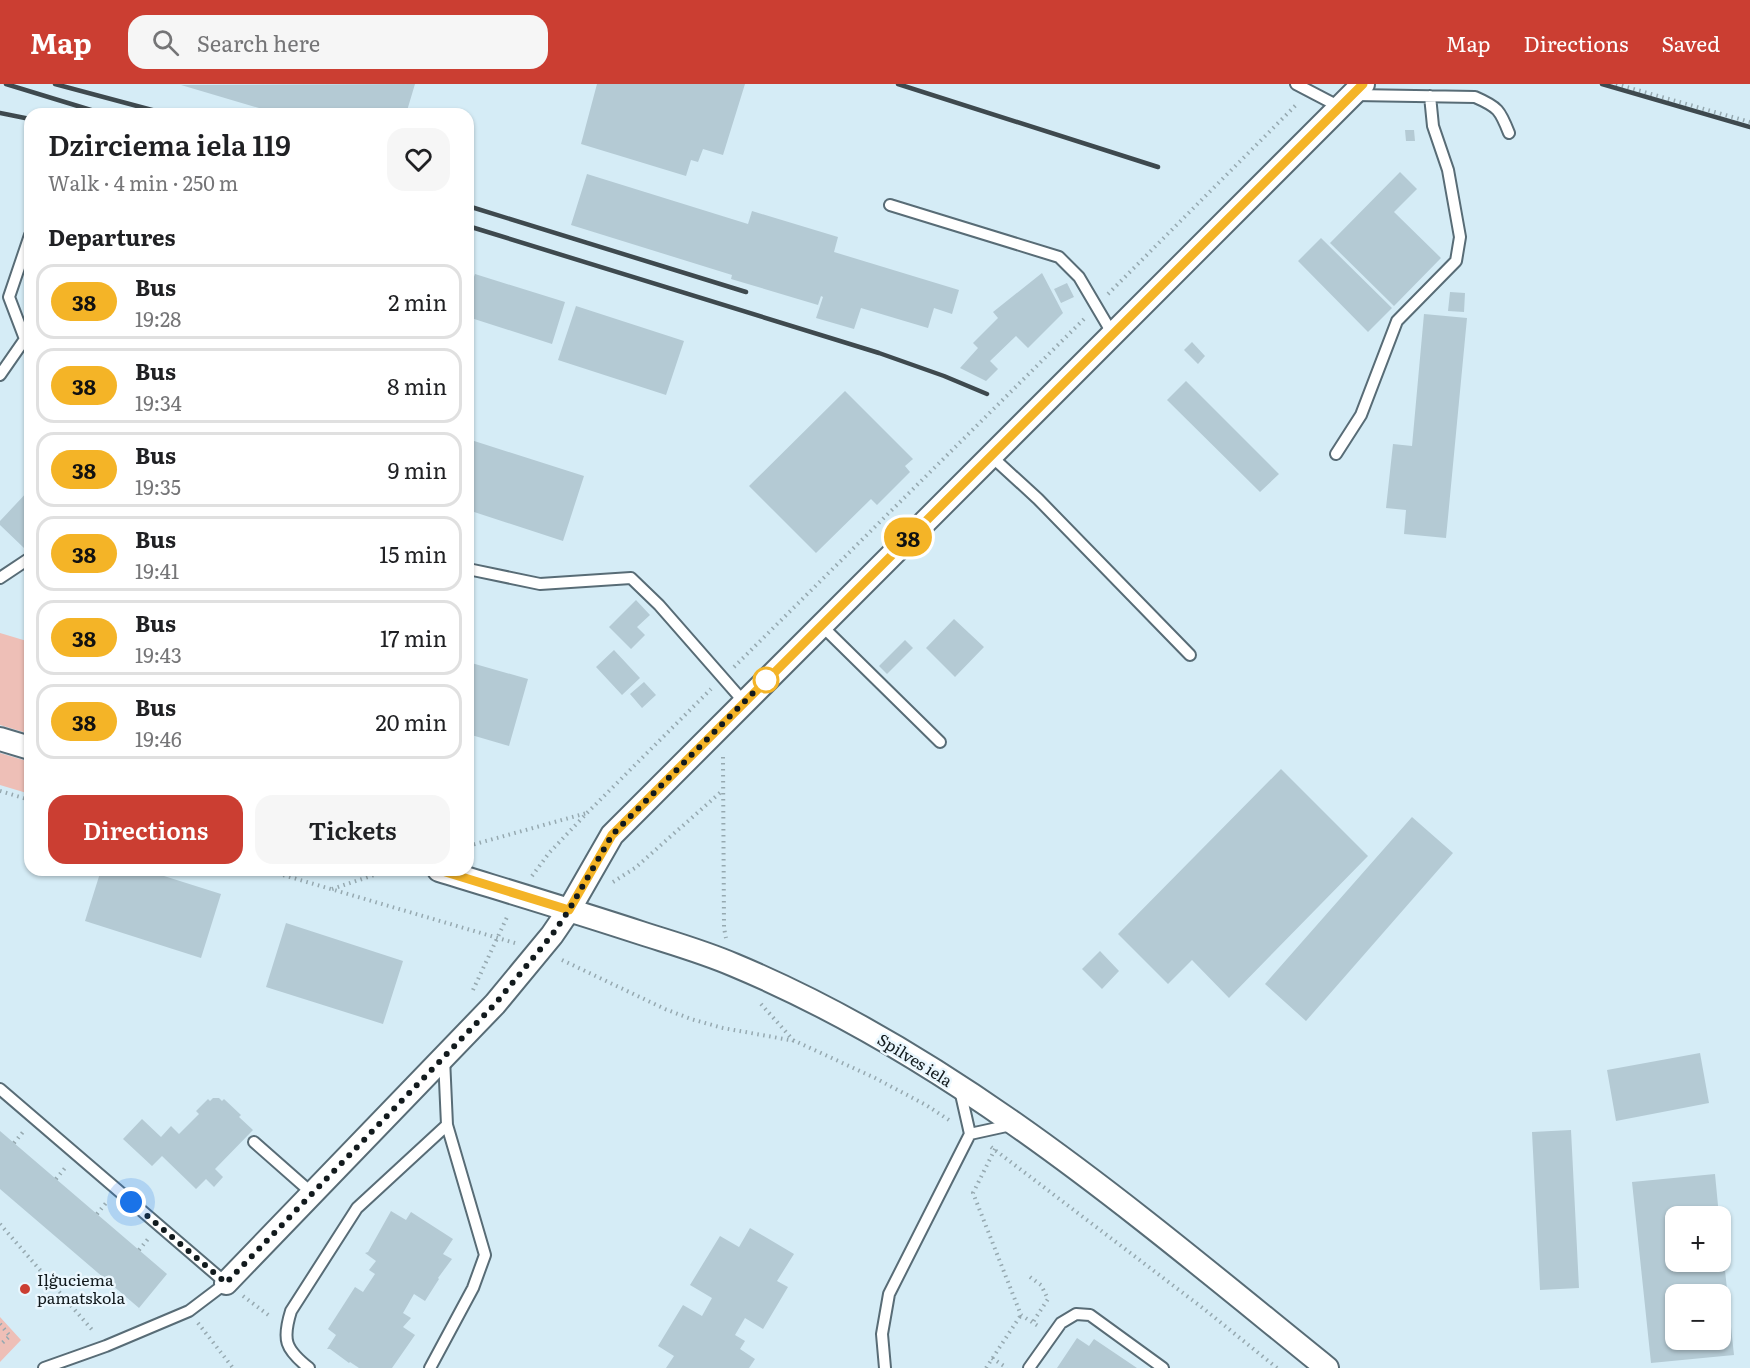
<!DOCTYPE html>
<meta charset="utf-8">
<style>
body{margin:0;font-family:Literata,serif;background:#f6f6f6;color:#202124;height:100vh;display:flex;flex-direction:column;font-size:22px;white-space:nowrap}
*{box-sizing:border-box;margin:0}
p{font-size:20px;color:#757577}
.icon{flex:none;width:33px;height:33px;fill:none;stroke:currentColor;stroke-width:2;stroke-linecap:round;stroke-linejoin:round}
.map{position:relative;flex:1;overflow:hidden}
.side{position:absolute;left:24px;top:24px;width:450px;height:768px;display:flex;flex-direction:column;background:#fff;border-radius:18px;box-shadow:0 2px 4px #0004}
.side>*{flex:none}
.badge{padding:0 12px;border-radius:20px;font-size:21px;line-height:39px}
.fabs{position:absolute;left:1665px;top:1122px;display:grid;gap:12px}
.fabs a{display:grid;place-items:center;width:66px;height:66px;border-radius:12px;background:#fff;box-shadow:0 2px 4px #0004;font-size:30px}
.you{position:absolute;width:30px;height:30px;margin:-15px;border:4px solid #fff;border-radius:50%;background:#1a73e8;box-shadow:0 0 0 9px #1a73e833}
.map>.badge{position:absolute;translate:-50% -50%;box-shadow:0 0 0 3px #fff}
h2{padding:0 24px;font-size:22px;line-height:54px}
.round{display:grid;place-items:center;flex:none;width:63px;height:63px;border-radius:18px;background:#f6f6f6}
.head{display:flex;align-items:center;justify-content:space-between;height:102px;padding:0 24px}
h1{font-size:28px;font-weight:600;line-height:45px}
.action{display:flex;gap:12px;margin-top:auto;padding:12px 24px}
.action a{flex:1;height:69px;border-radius:18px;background:#cb3e32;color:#fff;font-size:24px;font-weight:600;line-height:69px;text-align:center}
.action a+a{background:#f6f6f6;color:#202124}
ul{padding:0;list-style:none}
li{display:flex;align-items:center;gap:18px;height:75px;margin:0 12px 9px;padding:0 12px;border:3px solid #e0e0e0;border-radius:18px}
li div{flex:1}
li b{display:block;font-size:22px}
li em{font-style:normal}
li .badge{min-width:66px;font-weight:700;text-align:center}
header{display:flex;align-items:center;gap:36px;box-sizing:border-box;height:84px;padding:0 30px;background:#cb3e32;color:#fff}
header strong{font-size:28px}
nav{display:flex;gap:33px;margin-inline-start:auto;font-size:21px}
.search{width:420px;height:54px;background:#f6f6f6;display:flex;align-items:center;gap:15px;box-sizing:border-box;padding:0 21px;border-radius:18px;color:#757577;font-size:22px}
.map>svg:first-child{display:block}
</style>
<header>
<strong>Map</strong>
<div class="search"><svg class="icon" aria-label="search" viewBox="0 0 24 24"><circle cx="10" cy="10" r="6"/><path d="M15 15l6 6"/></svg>Search here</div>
<nav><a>Map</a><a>Directions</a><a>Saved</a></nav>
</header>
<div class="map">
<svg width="1750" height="1284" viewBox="0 0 1750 1284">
<rect width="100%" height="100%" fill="#d5ecf6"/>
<!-- green -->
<path fill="#eebfb7" d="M0,549L30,558V650L0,641Z
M0,669L30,678V710L0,701Z
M0,1233L21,1256L0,1278Z"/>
<!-- building -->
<path fill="#b4cad4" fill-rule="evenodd" d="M415,0L406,30H279L181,1Z
M597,0H745L723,71L703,65L698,78L691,76L686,92L581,60Z
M1405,46H1414L1415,57H1406Z
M1400,88L1417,105L1394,128L1441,174L1394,222L1330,159Z
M587,90L748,140L752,127L838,153L834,168L959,206L952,230L934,224L928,244L861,224L854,245L816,234L823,213L821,212L818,221L731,195L732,191L571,141Z
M1321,154L1392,224L1368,248L1298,177Z
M1042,189L1063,229L1028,264L1016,252L990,277L998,285L986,297L960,284L978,264L973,259L998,234L993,228Z
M475,190L565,218L552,260L468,233V210Z
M1067,199L1074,213L1061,219L1054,205Z
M1450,208L1465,209L1464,228L1448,227Z
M576,222L684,257L666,311L558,276Z
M1424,230L1467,234L1446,454L1404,450L1406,426L1386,424L1393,360L1412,362Z
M1192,258L1205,272L1198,280L1184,266Z
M1186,297L1279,390L1260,408L1167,316Z
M845,307L913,375L905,382L910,388L877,421L871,415L816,469L749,402Z
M468,355L584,392L563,457L468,426Z
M30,405V457L24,464L0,441V437Z
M636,516L650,531L637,543L645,551L631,565L609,543Z
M954,535L984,563L955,593L926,564Z
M905,556L913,564L887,590L879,582Z
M614,566L640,594L622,611L596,583Z
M468,578L528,595L509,662L468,650Z
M644,598L656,611L642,624L630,610Z
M1281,685L1368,772L1229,914L1192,876L1168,900L1118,850Z
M1412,733L1453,769L1306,937L1265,900Z
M101,786H145L221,810L201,874L85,837Z
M286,839L403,877L383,940L266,903Z
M1100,867L1119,887L1102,905L1082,885Z
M1700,969L1709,1019L1616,1037L1607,986Z
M213,1014H219L222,1017L224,1015L241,1031L239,1033L253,1046L215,1085L223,1093L214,1103L206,1095L196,1105L162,1072L152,1082L123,1055L142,1035L161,1053L171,1042L179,1050L199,1030L196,1027L208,1015L210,1017Z
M1571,1046L1579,1204L1540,1206L1532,1048Z
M0,1047L167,1190L139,1224L0,1105Z
M1715,1090L1719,1132H1676V1178H1720V1159L1722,1158L1734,1271L1651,1279L1632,1098ZM1676,1210H1720V1256H1676Z
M391,1127L406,1136L411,1128L453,1155L443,1170L452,1175L438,1194L439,1195L425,1217L414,1210L403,1229L411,1234L403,1243L415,1251L392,1284H359L350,1278L349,1279L330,1265H327L336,1251L328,1245L355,1203L363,1208L375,1190L369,1186L376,1177L365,1169L368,1168Z
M750,1144L794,1170L777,1197L788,1203L763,1245L745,1234L735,1251L745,1257L740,1265L755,1275L749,1284H666L674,1272L658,1262L683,1221L702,1232L712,1214L690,1201L720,1152L739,1163Z
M1077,1254L1089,1262L1094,1255L1137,1284H1057Z"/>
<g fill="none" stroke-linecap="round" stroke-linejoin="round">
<defs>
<path id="service" d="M1296,0L1340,23
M1355,11L1475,13C1498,23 1500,26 1509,49
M890,121L1059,173L1079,193L1112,249
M25,255L9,213L30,151
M0,291L25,255
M1336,370L1361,331L1397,237L1456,177L1460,153L1448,86L1433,42L1430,12
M990,371L1038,415L1190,571
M468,485L540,500L631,494L659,521L744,618
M0,494L30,474
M821,541L940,658
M0,1005L226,1199L189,1227L106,1262L44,1284
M970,1050L1011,1041
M254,1058L313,1110
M309,1284C285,1265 282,1256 291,1227L357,1124L447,1041
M430,1284L473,1204L485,1171L447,1041L444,974
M885,1284L882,1250L889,1210L970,1050L960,1006
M1029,1284L1061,1239L1076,1230L1090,1231L1163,1284"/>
<path id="minor" d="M0,655L30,664
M439,786C507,807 574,827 641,849C672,859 704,868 734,881C957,974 1141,1134 1327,1284
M226,1199L495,920L552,851L569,826L612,751L1363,0"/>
</defs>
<!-- service casing -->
<use href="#service" stroke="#586c76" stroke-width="14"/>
<!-- minor casing -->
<use href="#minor" stroke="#586c76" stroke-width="26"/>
<!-- path -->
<path stroke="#96a9b0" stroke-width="4" stroke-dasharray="1.5 4.5" stroke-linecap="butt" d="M1616,0L1750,38
M1108,210L1297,20
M734,583L1084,235
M723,673L724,844L726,854
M0,707L30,716
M468,762L587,729
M266,786L515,859
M532,792L549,769L587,729L711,605
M613,798L635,784L722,707
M332,805L389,786
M562,876L665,925L691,935L723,944L795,957L875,994L926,1021L949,1036
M473,906L508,831
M761,920L794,957
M14,1059L23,1048
M991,1063L1204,1225L1277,1284
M995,1065L973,1109L1021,1231L1038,1242
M56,1095L65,1084
M97,1130L106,1119
M0,1140L94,1248
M139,1166L148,1155
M1030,1193L1041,1201L1048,1215L1033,1238
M243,1212L271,1233
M198,1239L233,1284
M0,1240L10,1252L0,1261
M992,1274L1007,1284
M986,1284L1021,1231"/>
<!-- service -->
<use href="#service" stroke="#fff" stroke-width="10"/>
<!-- minor -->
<use href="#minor" stroke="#fff" stroke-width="22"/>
<!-- rail -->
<path stroke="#3e494e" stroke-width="4.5" d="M6,0L104,30
M55,0L167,30
M898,0L1158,83
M1602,0L1750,43
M0,29L30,35
M468,122L746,208
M468,142L879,269L944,292L987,310"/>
</g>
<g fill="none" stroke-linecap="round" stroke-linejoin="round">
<defs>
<path id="line" d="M439,786L569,826L612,751L1363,0"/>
</defs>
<!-- line casing -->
<use href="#line" stroke="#fff" stroke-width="14"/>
<!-- line -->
<use href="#line" stroke="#f4b427" stroke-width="9"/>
<!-- walk -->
<path stroke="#121a1d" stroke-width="6" stroke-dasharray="0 10.8" d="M131,1118L226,1199L495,920L552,851L569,826L612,751L766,596"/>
</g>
<!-- markers -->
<circle fill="#fff" stroke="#f4b427" stroke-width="3" cx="766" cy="596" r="12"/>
<circle fill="#cb3e32" stroke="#eaf7fe" stroke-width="2" cx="25" cy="1205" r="6"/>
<g text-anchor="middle" stroke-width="5" stroke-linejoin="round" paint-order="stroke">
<!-- street labels -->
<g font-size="16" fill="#121a1d" stroke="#eaf7fe">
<text transform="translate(915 976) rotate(32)" y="6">Spilves iela</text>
</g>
<!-- poi labels -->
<g font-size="16" fill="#121a1d" stroke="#eaf7fe" text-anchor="start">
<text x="37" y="1202">Iļģuciema<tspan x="37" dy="18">pamatskola</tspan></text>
</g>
</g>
</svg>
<div class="fabs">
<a>+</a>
<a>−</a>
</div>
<div class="you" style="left:131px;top:1118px"></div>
<b class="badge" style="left:908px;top:453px;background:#f4b427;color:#111">38</b>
<section class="side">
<div class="head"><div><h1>Dzirciema iela 119</h1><p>Walk · 4 min · 250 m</p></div><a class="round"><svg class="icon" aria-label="heart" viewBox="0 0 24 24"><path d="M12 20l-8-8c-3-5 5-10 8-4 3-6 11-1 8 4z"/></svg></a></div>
<h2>Departures</h2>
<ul>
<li><span class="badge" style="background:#f4b427;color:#111">38</span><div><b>Bus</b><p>19:28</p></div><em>2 min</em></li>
<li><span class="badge" style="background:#f4b427;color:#111">38</span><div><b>Bus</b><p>19:34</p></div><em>8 min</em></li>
<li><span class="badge" style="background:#f4b427;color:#111">38</span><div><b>Bus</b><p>19:35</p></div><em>9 min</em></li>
<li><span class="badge" style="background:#f4b427;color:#111">38</span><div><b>Bus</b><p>19:41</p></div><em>15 min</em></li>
<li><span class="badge" style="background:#f4b427;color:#111">38</span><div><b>Bus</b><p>19:43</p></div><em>17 min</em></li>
<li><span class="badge" style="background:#f4b427;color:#111">38</span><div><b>Bus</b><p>19:46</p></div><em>20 min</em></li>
</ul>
<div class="action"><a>Directions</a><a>Tickets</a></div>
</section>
</div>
